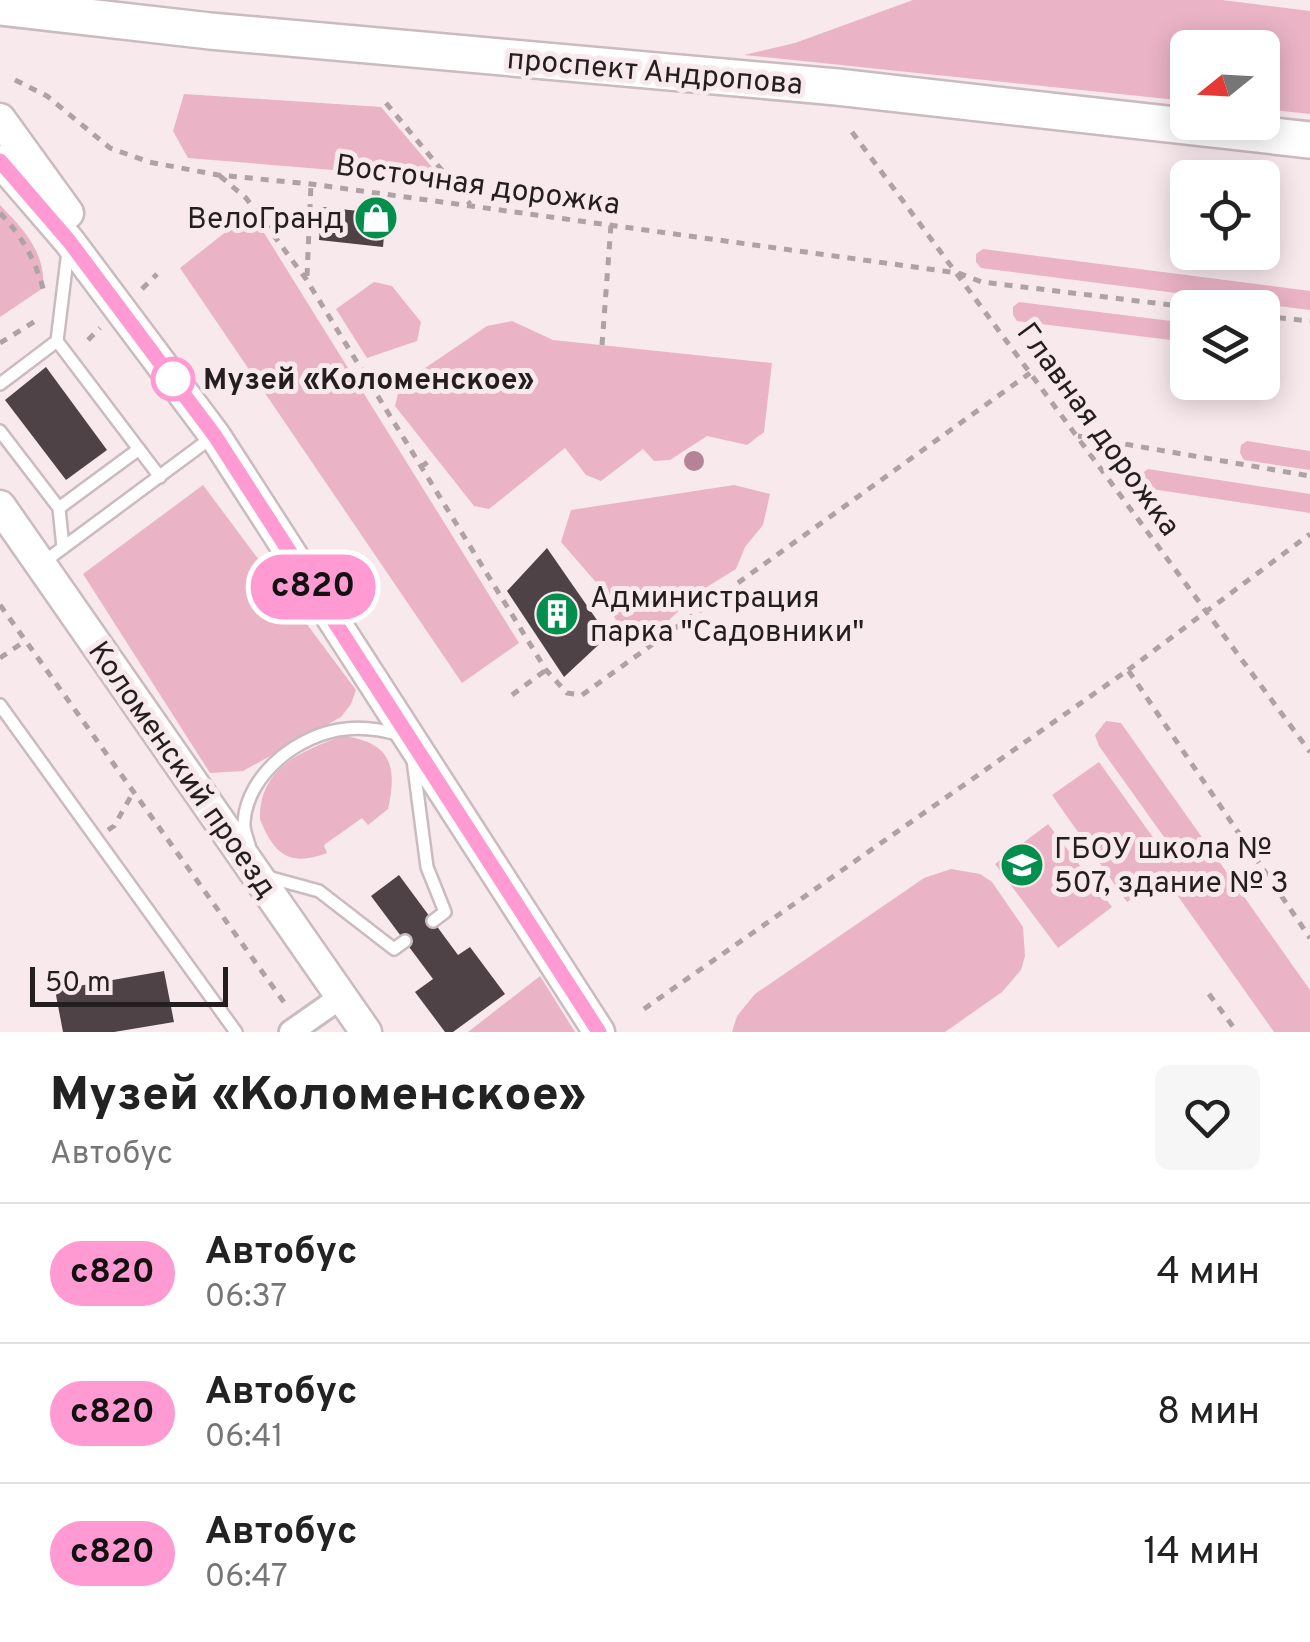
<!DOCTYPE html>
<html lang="ru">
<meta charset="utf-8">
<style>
body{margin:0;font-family:Overpass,sans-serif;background:#f6f6f6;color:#222;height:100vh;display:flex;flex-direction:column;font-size:38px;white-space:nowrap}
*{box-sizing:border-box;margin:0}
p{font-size:32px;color:#767676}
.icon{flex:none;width:55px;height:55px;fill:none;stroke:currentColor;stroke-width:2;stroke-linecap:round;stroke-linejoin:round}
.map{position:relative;height:1032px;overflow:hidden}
.panel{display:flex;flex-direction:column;background:#fff;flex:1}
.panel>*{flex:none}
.badge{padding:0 20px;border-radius:32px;font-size:35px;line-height:65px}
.needle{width:65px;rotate:252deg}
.buttons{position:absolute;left:1170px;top:30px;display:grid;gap:20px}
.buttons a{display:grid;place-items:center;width:110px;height:110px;border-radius:15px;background:#fff;box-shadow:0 5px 25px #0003;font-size:50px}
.scale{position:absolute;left:30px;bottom:25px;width:198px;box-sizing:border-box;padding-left:10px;border:5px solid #241e20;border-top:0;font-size:28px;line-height:35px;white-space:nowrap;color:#241e20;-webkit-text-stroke:8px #f8e9ed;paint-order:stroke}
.map>.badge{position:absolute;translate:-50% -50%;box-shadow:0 0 0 5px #fff}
.round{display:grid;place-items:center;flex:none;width:105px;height:105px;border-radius:15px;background:#f6f6f6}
.summary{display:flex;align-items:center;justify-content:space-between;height:170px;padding:0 50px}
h1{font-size:48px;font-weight:800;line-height:75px}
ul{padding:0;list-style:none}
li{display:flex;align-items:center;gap:30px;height:140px;padding:0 50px;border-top:2px solid #e0e0e0}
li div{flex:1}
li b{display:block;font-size:38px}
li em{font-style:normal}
li .badge{min-width:110px;font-weight:700;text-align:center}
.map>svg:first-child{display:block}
</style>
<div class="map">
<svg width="1310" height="1032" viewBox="0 0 1310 1032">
<rect width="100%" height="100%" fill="#f8e9ed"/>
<!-- green -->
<path fill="#eab4c6" d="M913,0H1222L1310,11V114L1263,109L1262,48H1188L1187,101L744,55L795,43Z
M184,94L381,107L442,179L188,158L173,131Z
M0,205C23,229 46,252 43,288L0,317Z
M251,212L519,643L462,683L180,268Z
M983,249L1310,291V310L981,268L976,262V254Z
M374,282L392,286L421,322L417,341L367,358L336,309Z
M1019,302L1187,323V342L1017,321L1013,315V307Z
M512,321L553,340L772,363L764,432L747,445L707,436L670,460L654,461L643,449L601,481L586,475L565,448L489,509L474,506L395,406L400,385L487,326Z
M1247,441L1310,451V470L1244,460L1240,453L1241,445Z
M1148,469L1310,494V513L1145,488L1140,481L1141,474Z
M203,485L356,690L351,704L341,717L243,771L210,773L83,574Z
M734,485L770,494L763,525L745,547L736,569L697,593L664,625L626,642L601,588L561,542L571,510Z
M1106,721L1121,723L1310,990V1032H1274L1175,892L1167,885L1168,873L1127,902L1052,795L1099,762L1170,861L1169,844L1099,746L1095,735Z
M343,736C390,742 398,765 388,809L368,825L362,818L324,845L327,853C290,867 274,855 260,819C259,769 300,751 343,736Z
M1048,824L1112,907L1058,948L995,864Z
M951,869L980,874L992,882L1023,927L1025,956L1021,970L1002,992L945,1032H732L737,1016L755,994L924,878Z
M540,976L575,1032H468Z"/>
<!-- building -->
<path fill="#4e4246" d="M322,207L386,214L383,247L319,240Z
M46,367L107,450L66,480L5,400Z
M547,548L608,636L564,677L507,591Z
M399,875L458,955L470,947L505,994L453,1032H445L415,992L433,979L371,896Z
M164,971L174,1022L114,1032H63L55,990Z"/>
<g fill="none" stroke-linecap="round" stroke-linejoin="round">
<defs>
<path id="lane" d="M68,251L57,341L160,477
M0,384L57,341
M0,431L59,508L139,449
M59,508L63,548
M41,564L211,438
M0,705L236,1032
M413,760L427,867L445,912L433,921
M249,845C247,838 243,829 244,822C247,774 300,733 346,729C363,727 383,730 400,735
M264,876L319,891L394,949L405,941"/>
<path id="street" d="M291,1032L341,997"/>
<path id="secondary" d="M0,119L68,213
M0,161L69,241L215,436L599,1032
M0,506L366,1032"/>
<path id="primary" d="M0,7L210,31L837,87L1310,140"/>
</defs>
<!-- lane casing -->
<use href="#lane" stroke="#cabbc0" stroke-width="16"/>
<!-- street casing -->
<use href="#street" stroke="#cabbc0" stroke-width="28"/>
<!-- secondary casing -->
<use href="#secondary" stroke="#cabbc0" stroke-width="35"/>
<!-- primary casing -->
<use href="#primary" stroke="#cabbc0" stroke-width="40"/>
<!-- path -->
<path stroke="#aea2a6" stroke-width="5" stroke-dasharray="8 8" stroke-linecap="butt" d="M15,80L47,96L110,148L149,162L218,175L311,184L958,273L982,282L1196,308
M386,103L470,204
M852,132L1310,752
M220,176L246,198L306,279L546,670L567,693L582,695L1030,373
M0,213C22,236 36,261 44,292
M307,276L311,184
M142,289L157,274
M1262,316L1310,321
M88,340L100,328
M0,343L40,318
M602,345L611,225
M1078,436L1310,476
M421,467L433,458
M0,605L286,1005
M0,658L25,641
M1128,670L1310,534
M512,695L546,670
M108,830L114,826L134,791
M1209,994L1237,1032
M644,1009L1128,670L1310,938"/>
<!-- lane -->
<use href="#lane" stroke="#fff" stroke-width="11"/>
<!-- street -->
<use href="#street" stroke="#fff" stroke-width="22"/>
<!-- secondary -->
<use href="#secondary" stroke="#fff" stroke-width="30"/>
<!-- primary -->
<use href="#primary" stroke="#fff" stroke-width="35"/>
</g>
<!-- trees -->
<circle fill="#b48397" cx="694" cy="461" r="10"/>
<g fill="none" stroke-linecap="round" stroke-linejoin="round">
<defs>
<path id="line" d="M0,161L69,241L215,436L599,1032"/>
</defs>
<!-- line casing -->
<use href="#line" stroke="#fff" stroke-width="22"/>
<!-- line -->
<use href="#line" stroke="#ff9ad2" stroke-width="15"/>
</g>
<!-- icons -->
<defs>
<symbol id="shop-disc" viewBox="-11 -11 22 22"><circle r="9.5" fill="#028e4d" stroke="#f8e9ed"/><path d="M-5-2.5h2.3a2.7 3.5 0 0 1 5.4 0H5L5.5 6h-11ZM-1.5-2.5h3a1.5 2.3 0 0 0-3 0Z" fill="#fff"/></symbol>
<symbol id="building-disc" viewBox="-11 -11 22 22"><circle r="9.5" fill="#028e4d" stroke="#f8e9ed"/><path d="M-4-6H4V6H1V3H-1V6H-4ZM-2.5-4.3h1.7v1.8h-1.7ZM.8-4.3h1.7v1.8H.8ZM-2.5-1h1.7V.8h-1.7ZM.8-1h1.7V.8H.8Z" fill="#fff"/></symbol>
<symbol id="school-disc" viewBox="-11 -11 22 22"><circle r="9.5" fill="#028e4d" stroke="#f8e9ed"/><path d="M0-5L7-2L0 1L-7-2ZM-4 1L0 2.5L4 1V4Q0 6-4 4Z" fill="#fff"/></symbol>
</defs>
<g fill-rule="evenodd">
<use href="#shop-disc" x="351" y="193" width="50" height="50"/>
<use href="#building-disc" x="532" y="589" width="50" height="50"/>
<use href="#school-disc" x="997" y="840" width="50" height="50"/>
</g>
<!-- markers -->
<circle fill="#fff" stroke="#ff9ad2" stroke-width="5" cx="173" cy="379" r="20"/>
<g text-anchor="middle" stroke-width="10" stroke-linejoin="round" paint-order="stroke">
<!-- street labels -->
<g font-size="30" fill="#241e20" stroke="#f8e9ed">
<text transform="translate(655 71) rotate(5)" y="10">проспект Андропова</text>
<text transform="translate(478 184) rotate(8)" y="10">Восточная дорожка</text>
<text transform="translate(1099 429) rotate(54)" y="10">Главная дорожка</text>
<text transform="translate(183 769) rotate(55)" y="10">Коломенский проезд</text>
</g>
<!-- poi labels -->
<g font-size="30" fill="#241e20" stroke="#f8e9ed" text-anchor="start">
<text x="344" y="228" text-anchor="end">ВелоГранд</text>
<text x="590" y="607">Администрация<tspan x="590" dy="34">парка "Садовники"</tspan></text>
<text x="1054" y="858">ГБОУ школа №<tspan x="1054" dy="34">507, здание № 3</tspan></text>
</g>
<!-- stop labels -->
<g font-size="30" font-weight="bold" fill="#241e20" stroke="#f8e9ed" text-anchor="start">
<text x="203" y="389">Музей «Коломенское»</text>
</g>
</g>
</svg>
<div class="buttons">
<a><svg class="needle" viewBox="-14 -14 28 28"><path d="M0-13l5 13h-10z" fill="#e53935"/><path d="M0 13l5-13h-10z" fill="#767676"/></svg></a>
<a><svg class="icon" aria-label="locate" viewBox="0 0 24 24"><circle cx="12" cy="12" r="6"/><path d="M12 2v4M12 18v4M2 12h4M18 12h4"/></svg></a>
<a><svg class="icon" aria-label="layers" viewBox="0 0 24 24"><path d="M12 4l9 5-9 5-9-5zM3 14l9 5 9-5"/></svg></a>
</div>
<div class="scale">50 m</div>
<b class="badge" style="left:313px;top:587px;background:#ff9ad2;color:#111">с820</b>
</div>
<section class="panel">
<div class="summary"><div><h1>Музей «Коломенское»</h1><p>Автобус</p></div><a class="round"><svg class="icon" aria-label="heart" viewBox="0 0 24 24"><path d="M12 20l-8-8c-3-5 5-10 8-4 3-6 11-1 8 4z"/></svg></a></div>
<ul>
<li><span class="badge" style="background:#ff9ad2;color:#111">с820</span><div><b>Автобус</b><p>06:37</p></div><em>4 мин</em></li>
<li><span class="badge" style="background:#ff9ad2;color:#111">с820</span><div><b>Автобус</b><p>06:41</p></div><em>8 мин</em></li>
<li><span class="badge" style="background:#ff9ad2;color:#111">с820</span><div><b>Автобус</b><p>06:47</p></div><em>14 мин</em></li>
</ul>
</section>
